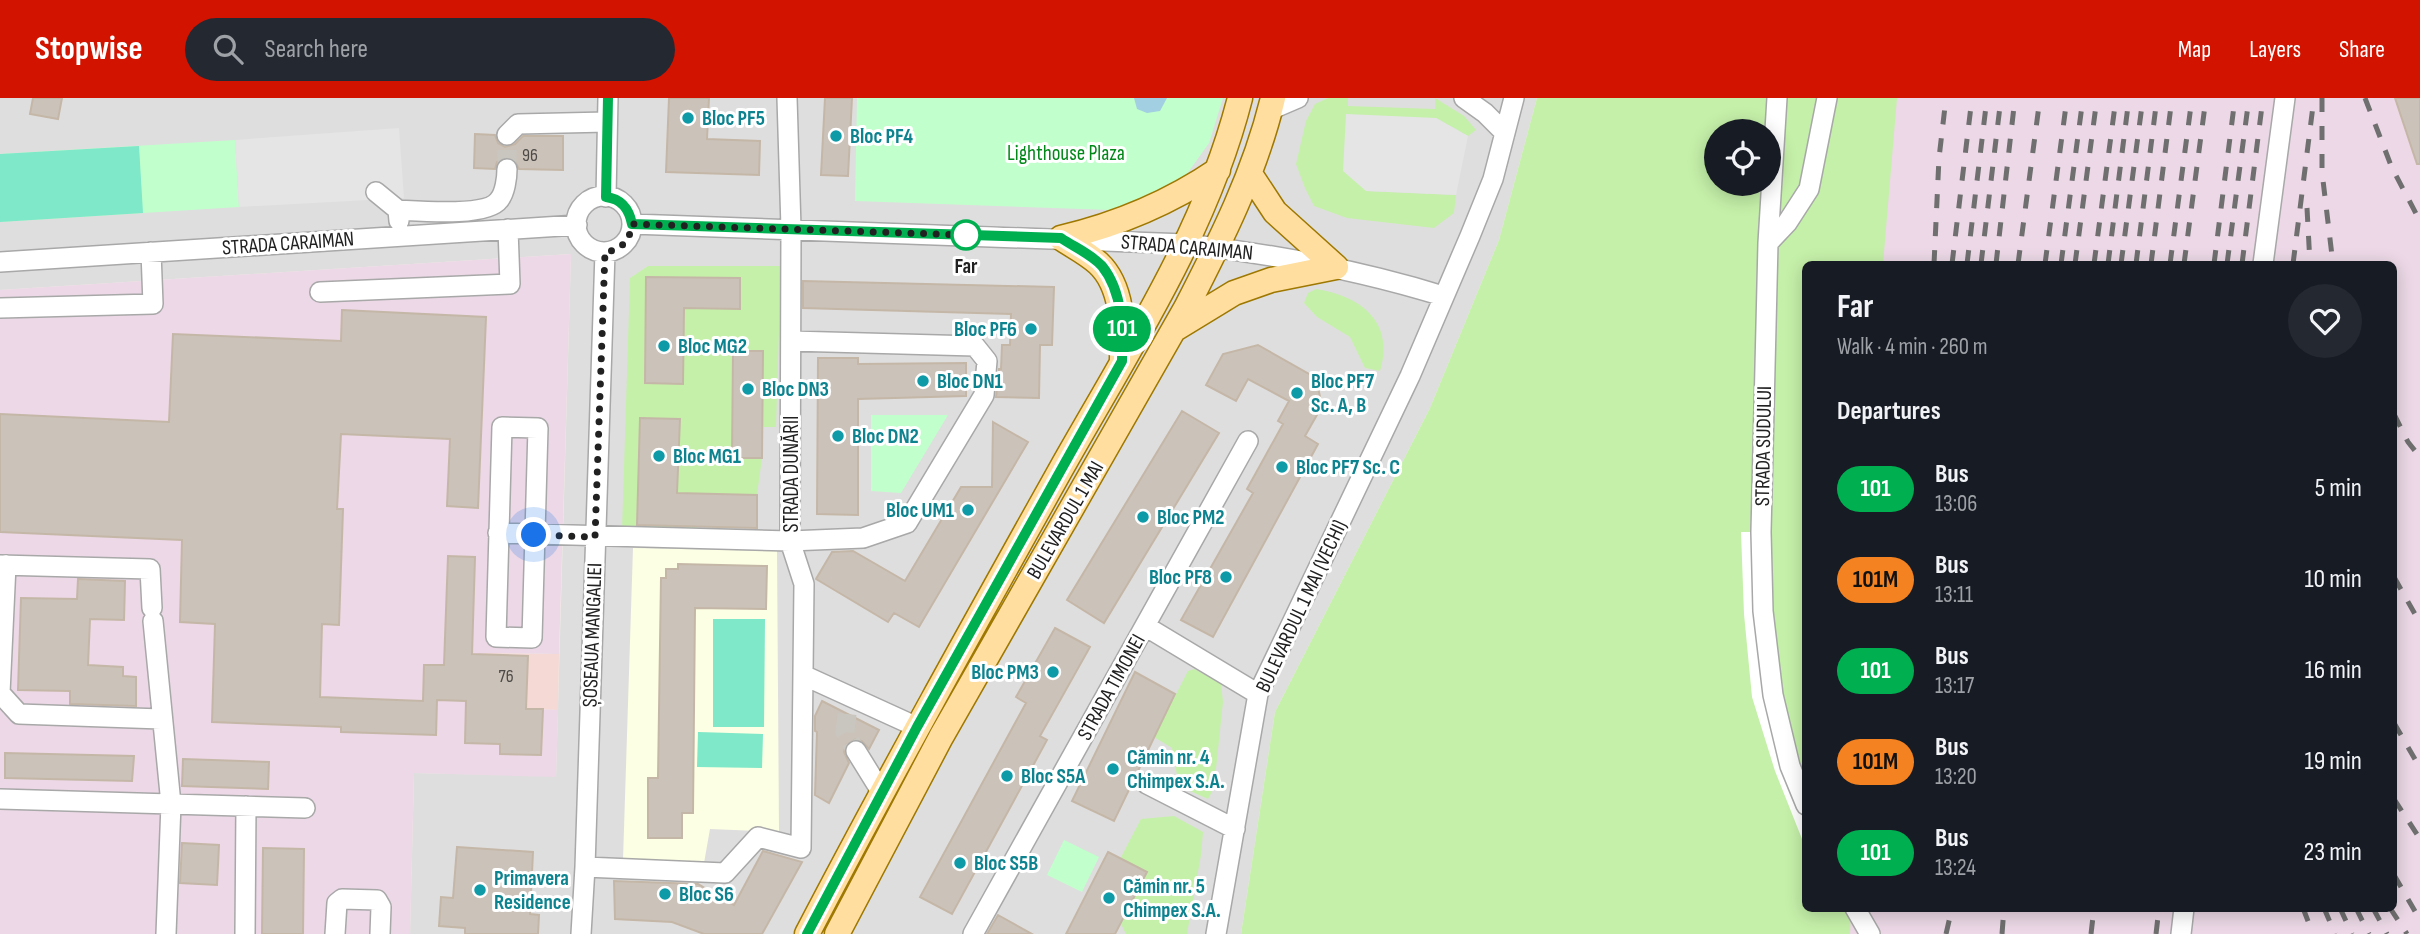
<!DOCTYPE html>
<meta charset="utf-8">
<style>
body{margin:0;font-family:"Sofia Sans Condensed",sans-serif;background:#242831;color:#f1f3f6;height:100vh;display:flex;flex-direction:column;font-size:26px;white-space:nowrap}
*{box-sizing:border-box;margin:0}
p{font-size:23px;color:#9ea1a6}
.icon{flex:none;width:38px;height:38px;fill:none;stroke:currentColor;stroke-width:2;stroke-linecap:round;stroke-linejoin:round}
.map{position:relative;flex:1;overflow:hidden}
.side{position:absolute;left:1802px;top:163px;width:595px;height:651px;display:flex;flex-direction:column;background:#171b24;border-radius:10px;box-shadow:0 4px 18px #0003}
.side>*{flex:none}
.badge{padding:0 14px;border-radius:23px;font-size:24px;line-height:46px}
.tools{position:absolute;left:1704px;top:21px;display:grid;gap:14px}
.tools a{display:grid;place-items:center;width:77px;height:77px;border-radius:50%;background:#171b24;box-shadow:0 4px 18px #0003;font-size:35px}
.you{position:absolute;width:35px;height:35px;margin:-18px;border:5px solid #fff;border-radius:50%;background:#1a73e8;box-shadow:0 0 0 10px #1a73e833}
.map>.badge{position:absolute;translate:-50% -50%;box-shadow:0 0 0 4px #fff}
h2{padding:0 35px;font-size:26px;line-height:63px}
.round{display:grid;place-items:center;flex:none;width:74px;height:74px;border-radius:37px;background:#242831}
.summary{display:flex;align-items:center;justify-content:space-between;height:119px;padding:0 35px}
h1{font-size:33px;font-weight:700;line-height:52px}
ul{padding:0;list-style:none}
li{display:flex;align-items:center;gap:21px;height:91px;padding:0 35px}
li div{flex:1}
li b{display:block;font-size:26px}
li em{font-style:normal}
li .badge{min-width:77px;font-weight:700;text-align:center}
header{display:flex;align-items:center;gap:42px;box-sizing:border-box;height:98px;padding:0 35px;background:#d21300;color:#fff}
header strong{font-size:33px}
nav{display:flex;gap:38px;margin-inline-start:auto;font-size:24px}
.search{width:490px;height:63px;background:#242831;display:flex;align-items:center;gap:18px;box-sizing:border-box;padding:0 24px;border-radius:38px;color:#9ea1a6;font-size:26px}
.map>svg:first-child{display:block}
</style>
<header>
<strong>Stopwise</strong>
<div class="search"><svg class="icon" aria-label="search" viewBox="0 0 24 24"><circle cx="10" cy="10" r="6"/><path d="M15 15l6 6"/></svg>Search here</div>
<nav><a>Map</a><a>Layers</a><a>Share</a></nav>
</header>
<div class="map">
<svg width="2420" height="836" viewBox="0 0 2420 836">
<rect width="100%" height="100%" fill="#f2efe7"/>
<!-- residential -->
<path fill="#dfdede" d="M0,0H1537L1499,142L1430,310L1275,614L1241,836H410L414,675L556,678L571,156L0,192Z"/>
<!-- commercial -->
<path fill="#f4d9d5" d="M483,555L559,556L558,612L470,609Z"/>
<!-- industrial -->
<path fill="#ecd8e6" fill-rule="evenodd" d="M1636,0H2420V836H1447ZM1717,33H1769V86H1717ZM1806,166H2394V810H1806Z
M571,156L559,556L483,555L482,574L471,609L558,612L556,679L414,675L410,836H0V192Z"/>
<!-- education -->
<path fill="#fcffe3" d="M633,450L777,453L779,734L710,731L704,765L623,762Z"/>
<!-- grass -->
<path fill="#c5f0a9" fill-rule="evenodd" d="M1328,0H1348V8L1435,11V0L1464,18L1476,32L1468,38L1436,20L1366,93L1456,97L1454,115L1434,130L1347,120L1314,108L1305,90L1296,66L1306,23L1315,6Z
M1537,0H1897L1883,166H1806V810H1851L1850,836H1241L1275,614L1430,310L1499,142ZM1717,33H1769V86H1717Z
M648,168H781L776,329H762L763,254L733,253L762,360L757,397L677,395L680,322L640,321L637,426L697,429L695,437L622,432L630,180ZM646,179L740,180V211L684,210L683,285H645Z
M1316,191C1361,198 1395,224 1380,273L1365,270L1350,239L1317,219L1304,205L1308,195Z
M1194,571L1221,585L1223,604L1214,690L1208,701L1179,688L1172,650L1154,639L1188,573Z
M1174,718L1203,734L1201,757L1187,836H1126L1121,826L1147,775L1120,761L1141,721Z"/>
<!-- park -->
<path fill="#c1ffcc" d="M857,0H1223L1209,45L1179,87L1144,106L1111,112L855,103Z
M235,42L239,109L0,124V56Z
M871,317H948L901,395L871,393Z
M1064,742L1099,759L1082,794L1047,777Z"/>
<!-- pitch -->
<path fill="#7ee8c8" d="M139,48L143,115L0,124V56Z
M713,521H765L764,629H713Z
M698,634L763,636L762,670L697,669Z"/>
<!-- parking -->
<path fill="#e5e5e5" d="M1346,16L1436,20L1468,38L1456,97L1366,93L1343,73Z
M399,30L404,100L239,109L235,42Z"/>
<!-- water -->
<path fill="#a3cfe3" d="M1134,0H1167L1160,13L1147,15L1137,11Z"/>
<!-- pier -->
<path fill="#fff" d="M1741,434H1770L1771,514L1777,595L1798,667L1806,686V751L1775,673L1752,599L1744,516Z"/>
<!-- building -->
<path fill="#cbc2b9" stroke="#c5b7a7" stroke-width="2" d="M33,0H62L58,21L30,16Z
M669,0H709L707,41L760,43L759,77L666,74Z
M825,0H852L848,78L821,77Z
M2395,0H2420V66H2417Z
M475,36L495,37L498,45L505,49L515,46L523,38H563V72L519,71L514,61L507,59L497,64L495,71L474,70Z
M646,179L740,180V211L684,210L683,286L645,285Z
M803,183L1054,189L1052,247H1040L1039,300L996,299L999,271H1001L1002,247H1010L1011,216L803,210Z
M342,212L486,219L478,410L447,408L450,341L341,336L337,411H343L339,527L322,526L320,599L423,603L424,567H444L448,458L475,459L472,556L528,558L526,611H543L541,657L500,656V646L465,645L466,603L437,602L436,637L341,634V629L212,624L215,526L180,524L182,442L0,434V316L169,324L173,236L341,243Z
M1258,247L1316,280L1322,308L1305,338L1318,346L1213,539L1181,522L1253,395L1247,391L1283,326L1278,323L1289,303L1248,281L1236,303L1206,287L1223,256Z
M733,253H763L762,360H732Z
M818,260H858V266L966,265V298L858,301V417L817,416Z
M1182,313L1219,335L1104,525L1067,502Z
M640,320L680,321L677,395L757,397V430L637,427Z
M993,324L1028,344L919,529L894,515L888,524L816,481L832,454L853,453L905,483L961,389H992Z
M678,466L767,468L766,511L695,510L693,715H682V740H648V680H658L661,480H666V471H678Z
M78,481L125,483L124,522L90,521L88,567L123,569V578L136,579V608L70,606V593L18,592L21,500L77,501Z
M1055,530L1090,549L1040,638L1047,642L952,816L920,799L1026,605L1016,599Z
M1135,574L1175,596L1114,723L1072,703Z
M822,603L879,632L869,651L862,643L856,641L846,647L844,654L849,665L829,705L815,697L817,634L815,633V618Z
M5,655L134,658L132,683L5,680Z
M183,661L269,664L268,691L182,688Z
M182,745L219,747L217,787L180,785Z
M457,749L533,754L530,816L539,817L538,836H465V830L439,828L441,799L453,800Z
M263,750L304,751L303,836H262Z
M763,753L802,764L762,836H704L672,824L615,821L614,783L698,786L734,807Z
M1108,754L1147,774L1115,836H1066Z
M998,817L1032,836H987Z"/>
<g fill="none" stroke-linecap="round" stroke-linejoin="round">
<!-- minor-tunnel -->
<path stroke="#c8c6bf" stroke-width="19" stroke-dasharray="19 10" stroke-linecap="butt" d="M507,71V37
M847,616L845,634L856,653"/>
<defs>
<path id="minor" d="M1464,0L1485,15L1505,35
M1270,12L1298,0
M507,37L518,26L607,24
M376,94L398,112L399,123
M576 126a28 28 0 1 1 56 0a28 28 0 1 1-56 0Z
M606,99L608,0
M398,112C419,113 487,119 499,102C505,95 507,80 507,71
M632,126L1186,146C1273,156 1359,172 1443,198
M1768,145L1777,0
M0,164L577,127
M2263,166L2285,0
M320,194L510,186L508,131
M0,210L153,206L151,154
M502,329L538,330L532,540L496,539Z
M498,435L790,443L863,440L907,425L984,297L987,263L975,248L791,243
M0,467L150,471L152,510
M6,467L0,595L19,616L161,621
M1145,528L1258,596
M803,577L917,629
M856,653L882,695
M1147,686L1235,731
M0,701L171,706L153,523
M1806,707L1790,668L1773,597L1763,513L1761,434L1768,145L1787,125L1809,91L1827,0
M585,769L725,775L758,739L801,750L804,486L790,443L791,130L787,0
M1855,810L1870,836
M166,836L171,706L305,710
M245,836L246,708
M335,836L337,805L342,801L377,802L381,809L380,836
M581,836L585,769L605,154
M973,836L1248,343
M1216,836L1258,596L1410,278L1470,138L1493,81L1514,0
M2181,836L2184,810"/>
<path id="major" d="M1250,76L1275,114L1336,169
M1061,140C1116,127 1171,104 1218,72
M1061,140C1073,148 1087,155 1098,165C1123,188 1123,230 1122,261
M1175,231L1234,195L1271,182L1336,169
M807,836C889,679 975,525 1061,371C1128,252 1206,134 1240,0
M837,836L941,639L1186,210C1221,142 1255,75 1273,0"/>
</defs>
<!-- minor casing -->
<use href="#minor" stroke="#a8a8a8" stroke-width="22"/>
<!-- major casing -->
<use href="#major" stroke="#9e7800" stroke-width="27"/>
<!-- minor -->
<use href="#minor" stroke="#fff" stroke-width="19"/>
<!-- major -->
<use href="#major" stroke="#ffde9f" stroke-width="24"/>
<!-- rail -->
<path stroke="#6f6f6f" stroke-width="5" stroke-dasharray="14 14" stroke-linecap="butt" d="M2322,0V74L2333,166
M2365,0L2392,70L2420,123
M2307,110L2310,166
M1934,166L1939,60L1946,0
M1952,166L1972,0
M1967,166L1987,0
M1981,166L2001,0
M1996,166L2015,0
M2018,166L2040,0
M2045,166L2067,0
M2061,166L2083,0
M2075,166L2097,0
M2094,166L2116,0
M2108,166L2129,0
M2121,166L2143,0
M2136,166L2157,0
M2151,166L2172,0
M2170,166L2192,0
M2184,166L2206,0
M2214,166L2235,0
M2227,166L2249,0
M2242,166L2263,0
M2293,166L2314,0
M2394,316L2408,344L2420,359
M2394,479L2420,525
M2394,625L2420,670
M2394,701L2420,741
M2394,777L2420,822
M2303,810L2313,836
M2324,810L2335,836
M2340,810L2352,836
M2356,810L2369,836
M2373,810L2387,836
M2390,810L2407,836
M1946,836L1952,810
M2002,836L2004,810
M2091,836L2094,810
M2156,836L2159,810"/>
</g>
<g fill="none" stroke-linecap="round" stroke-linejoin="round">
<defs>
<path id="line" d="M608,0L606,99C622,101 629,111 632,126L1061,140C1074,149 1091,156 1102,168C1123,194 1123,232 1122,263L917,629L807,836"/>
</defs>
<!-- line casing -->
<use href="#line" stroke="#fff" stroke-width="16"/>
<!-- line -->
<use href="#line" stroke="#00b050" stroke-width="10"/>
<!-- walk -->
<path stroke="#212121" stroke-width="7" stroke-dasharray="0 12.6" d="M534,437L595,439L605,154C622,152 630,142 632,126L966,137"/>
</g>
<!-- markers -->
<g fill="#0f9aa8" stroke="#fff" stroke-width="2.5">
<circle cx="688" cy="20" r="7"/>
<circle cx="836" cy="38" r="7"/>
<circle cx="1031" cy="231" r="7"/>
<circle cx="664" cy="248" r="7"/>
<circle cx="923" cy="283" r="7"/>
<circle cx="748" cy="291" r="7"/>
<circle cx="1297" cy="295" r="7"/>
<circle cx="838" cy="338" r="7"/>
<circle cx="659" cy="358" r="7"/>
<circle cx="1282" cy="369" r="7"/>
<circle cx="968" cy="412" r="7"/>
<circle cx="1143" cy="419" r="7"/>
<circle cx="1226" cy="479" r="7"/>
<circle cx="1053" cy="574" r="7"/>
<circle cx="1113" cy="671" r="7"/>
<circle cx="1007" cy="678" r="7"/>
<circle cx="960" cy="765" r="7"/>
<circle cx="480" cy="792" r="7"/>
<circle cx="665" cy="796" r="7"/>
<circle cx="1109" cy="800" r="7"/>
</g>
<circle fill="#fff" stroke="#00b050" stroke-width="3.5" cx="966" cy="137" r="14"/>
<g text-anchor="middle" stroke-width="6" stroke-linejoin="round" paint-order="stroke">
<!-- number labels -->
<g font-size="18" fill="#4c4947">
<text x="530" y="63">96</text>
<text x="506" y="584">76</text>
</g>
<!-- culture labels -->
<g font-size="21" font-weight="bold" fill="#0d838f" stroke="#fff" text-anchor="start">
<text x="702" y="27">Bloc PF5</text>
<text x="850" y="45">Bloc PF4</text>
<text x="1017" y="238" text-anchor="end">Bloc PF6</text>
<text x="678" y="255">Bloc MG2</text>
<text x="937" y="290">Bloc DN1</text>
<text x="1311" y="290">Bloc PF7<tspan x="1311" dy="24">Sc. A, B</tspan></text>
<text x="762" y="298">Bloc DN3</text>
<text x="852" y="345">Bloc DN2</text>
<text x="673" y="365">Bloc MG1</text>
<text x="1296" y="376">Bloc PF7 Sc. C</text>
<text x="954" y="419" text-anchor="end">Bloc UM1</text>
<text x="1157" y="426">Bloc PM2</text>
<text x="1212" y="486" text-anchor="end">Bloc PF8</text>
<text x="1039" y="581" text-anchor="end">Bloc PM3</text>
<text x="1127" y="666">Cămin nr. 4<tspan x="1127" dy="24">Chimpex S.A.</tspan></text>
<text x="1021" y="685">Bloc S5A</text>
<text x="974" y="772">Bloc S5B</text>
<text x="494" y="787">Primavera<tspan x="494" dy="24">Residence</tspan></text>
<text x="1123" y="795">Cămin nr. 5<tspan x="1123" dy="24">Chimpex S.A.</tspan></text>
<text x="679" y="803">Bloc S6</text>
</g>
<!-- park labels -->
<g font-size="21" fill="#028719" stroke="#fff">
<text x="1066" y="62">Lighthouse Plaza</text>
</g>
<!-- street labels -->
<g font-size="21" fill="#212121" stroke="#fff">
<text transform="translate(288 145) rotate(-4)" y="7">STRADA CARAIMAN</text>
<text transform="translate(1187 149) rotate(5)" y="7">STRADA CARAIMAN</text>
<text transform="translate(1763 348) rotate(-89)" y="7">STRADA SUDULUI</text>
<text transform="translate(791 376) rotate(-90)" y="7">STRADA DUNĂRII</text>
<text transform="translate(1065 422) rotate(-60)" y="7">BULEVARDUL 1 MAI</text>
<text transform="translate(1301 508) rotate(-65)" y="7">BULEVARDUL 1 MAI (VECHI)</text>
<text transform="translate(592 537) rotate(-88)" y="7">ȘOSEAUA MANGALIEI</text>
<text transform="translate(1111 589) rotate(-61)" y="7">STRADA TIMONEI</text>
</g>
<!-- stop labels -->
<g font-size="21" font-weight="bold" fill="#212121" stroke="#fff">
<text x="966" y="175">Far</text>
</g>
</g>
</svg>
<div class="tools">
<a><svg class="icon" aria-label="locate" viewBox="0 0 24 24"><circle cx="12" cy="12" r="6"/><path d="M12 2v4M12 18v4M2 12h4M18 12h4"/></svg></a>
</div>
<div class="you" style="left:534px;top:437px"></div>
<b class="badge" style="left:1122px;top:231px;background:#00b050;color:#fff">101</b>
<section class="side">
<div class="summary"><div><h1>Far</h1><p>Walk · 4 min · 260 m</p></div><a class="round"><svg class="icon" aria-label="heart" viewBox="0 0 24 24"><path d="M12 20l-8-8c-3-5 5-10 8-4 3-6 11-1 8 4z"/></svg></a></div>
<h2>Departures</h2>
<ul>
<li><span class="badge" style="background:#00b050;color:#fff">101</span><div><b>Bus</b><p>13:06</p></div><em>5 min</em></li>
<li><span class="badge" style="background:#f58220;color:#111">101M</span><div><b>Bus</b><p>13:11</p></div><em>10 min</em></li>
<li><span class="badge" style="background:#00b050;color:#fff">101</span><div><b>Bus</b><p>13:17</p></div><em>16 min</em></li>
<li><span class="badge" style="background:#f58220;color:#111">101M</span><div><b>Bus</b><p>13:20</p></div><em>19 min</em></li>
<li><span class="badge" style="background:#00b050;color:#fff">101</span><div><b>Bus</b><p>13:24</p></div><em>23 min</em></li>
</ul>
</section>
</div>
